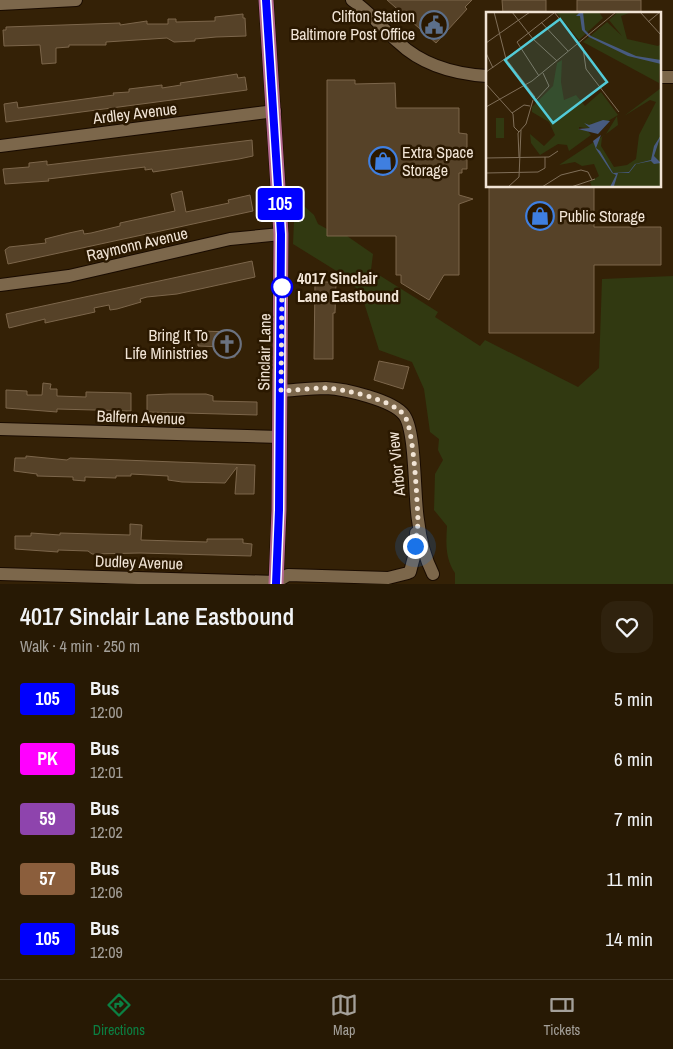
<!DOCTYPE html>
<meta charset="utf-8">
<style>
body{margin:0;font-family:"Archivo Narrow",sans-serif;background:#2f220e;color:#f1f3f6;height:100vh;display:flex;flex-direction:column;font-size:19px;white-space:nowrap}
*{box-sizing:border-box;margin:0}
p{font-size:16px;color:#a4a09a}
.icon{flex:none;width:28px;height:28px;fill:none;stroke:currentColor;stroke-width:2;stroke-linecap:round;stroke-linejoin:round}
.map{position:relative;height:584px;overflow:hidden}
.side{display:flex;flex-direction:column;background:#271904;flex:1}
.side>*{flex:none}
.badge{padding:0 10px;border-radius:4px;font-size:18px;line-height:32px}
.you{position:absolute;width:25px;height:25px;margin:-12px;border:4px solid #fff;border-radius:50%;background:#1a73e8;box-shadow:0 0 0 8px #1a73e833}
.map>.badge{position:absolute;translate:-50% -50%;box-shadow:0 0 0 2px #fff}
.round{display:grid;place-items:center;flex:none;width:52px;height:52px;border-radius:15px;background:#2f220e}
.head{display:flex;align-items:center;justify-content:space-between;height:85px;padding:0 20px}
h1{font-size:24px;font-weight:600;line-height:38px}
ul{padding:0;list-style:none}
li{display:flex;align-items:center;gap:15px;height:60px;padding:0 20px}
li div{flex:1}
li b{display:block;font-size:19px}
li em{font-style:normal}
li .badge{min-width:55px;font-weight:700;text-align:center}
.tab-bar{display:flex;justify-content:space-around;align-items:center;height:70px;border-top:1px solid #433826;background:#271904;font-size:14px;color:#a4a09a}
.tab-bar a{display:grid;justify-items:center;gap:2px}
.tab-bar .selected{color:#0b8043}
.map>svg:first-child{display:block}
</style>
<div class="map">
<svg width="673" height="584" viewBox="0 0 673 584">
<rect width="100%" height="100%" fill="#342106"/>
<!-- green -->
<path fill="#313911" d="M295,198L314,215L318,224L327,229V236H347L373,254L371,270L438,312L435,317L480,346L485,340L578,387L599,368L602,279L673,276V584H455V573C445,558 446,543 447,526L434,510L435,474L443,460L438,450L439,439L430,432L424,389L412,362L379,350L361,293L343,275L293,244Z"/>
<!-- building -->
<path fill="#564228" stroke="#7c664b" d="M387,0H472L465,7L467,9L436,43Z
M502,0H546V14H503Z
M577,0H641V14H577Z
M243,14V18H245L246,36L216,37L195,39V41L174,42L167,38L106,42V45H69V47L56,48V63L42,64L40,45L4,46L3,30H6V27L120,23V25L147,21V24H168V19H176V22L215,21V17Z
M237,74L238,78L245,77L247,90L6,122L4,104L17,102L18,108L114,95L113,93L129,92V89L162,85V88L181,85L180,83Z
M327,80H355V84L395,83L396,108H459V133L467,134V169H462V173H459V195L473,199L459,204V275H444L429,300L401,283V275H396V236H327Z
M252,140L253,156L239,159L153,172L152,169L145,170V167L48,179L49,181L5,184L3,169L29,167V163L47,161V165Z
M489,186H594V227H661V265H594V333H489Z
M182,191L186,212L229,203L228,200L250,195L253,211L8,264L5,250L9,247L46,243L45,239L69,233L83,230L84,234L91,233L120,226V223L175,211L171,194Z
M252,261L255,277L177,294L147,297L140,299L141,302L117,309L110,310L109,305L94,308L95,312L45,323V319L9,328L6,314Z
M315,282H336L335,313H333V359H314Z
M198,331L235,332V357H224V347L198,346Z
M379,361L409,367L403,389L374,380Z
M43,383L51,384L50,389H57V396L86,397V392L131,393V411L57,409V412L6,408V390L27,391V395H42Z
M170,394H206L213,396V401L257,402V415L147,412V395Z
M26,456L67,460L70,458L255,465L254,494H235L237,467L225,483L182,482L168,480V476L131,474V476H116V478L85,477V481L73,480V477L37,476V474L14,471L15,458H26Z
M130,524L142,525L141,540L207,542V539H243V543L252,544L251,556L140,553L92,554L88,551L58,550V552L15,549V536H31V533L60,535V533L130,535Z"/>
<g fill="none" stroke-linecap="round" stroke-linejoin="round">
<defs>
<path id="minor" d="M352,0C370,12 382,28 398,42C422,65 454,74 487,76
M0,4L76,0
M659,77H673
M0,146L275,111
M0,285L69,276L230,239L281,234
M281,391C296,390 312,388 326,388C345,389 393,400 404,415C416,430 414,497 418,520C420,538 425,558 433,574
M0,429L280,437
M410,572L415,553L416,533
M0,574L276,582
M276,582L288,575L388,578L408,573"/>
<path id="major" d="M266,0L281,234L279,510L276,584"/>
</defs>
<!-- minor casing -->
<use href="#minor" stroke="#190b00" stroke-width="14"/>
<!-- major casing -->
<use href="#major" stroke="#190b00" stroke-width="16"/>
<!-- minor -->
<use href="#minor" stroke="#7c674b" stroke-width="12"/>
<!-- major -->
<use href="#major" stroke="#b5698f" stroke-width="15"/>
</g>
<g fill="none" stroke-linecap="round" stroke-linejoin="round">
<defs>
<path id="line" d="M266,0L281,234L279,510L276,584"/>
</defs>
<!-- line casing -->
<use href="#line" stroke="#fff" stroke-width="11"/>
<!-- line -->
<use href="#line" stroke="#00f" stroke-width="8"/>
<!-- walk -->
<path stroke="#f1e4d5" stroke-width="5" stroke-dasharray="0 9" d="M282,287V280L281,391C296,390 312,388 326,388C345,389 393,400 404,415C414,427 417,501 418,520C418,528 416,537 415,546"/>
</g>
<!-- icons -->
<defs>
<symbol id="civic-ring" viewBox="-11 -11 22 22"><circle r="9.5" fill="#2a1800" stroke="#5c6f8a" stroke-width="1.5"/><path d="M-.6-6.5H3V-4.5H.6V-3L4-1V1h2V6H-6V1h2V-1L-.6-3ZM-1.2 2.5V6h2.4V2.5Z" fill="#5c6f8a"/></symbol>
<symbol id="shop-ring" viewBox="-11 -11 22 22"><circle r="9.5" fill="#2a1800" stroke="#3f7fe0" stroke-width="1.5"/><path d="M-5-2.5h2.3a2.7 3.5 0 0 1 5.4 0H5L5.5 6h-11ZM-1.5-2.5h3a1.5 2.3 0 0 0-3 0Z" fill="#3f7fe0"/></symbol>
<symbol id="church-ring" viewBox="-11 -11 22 22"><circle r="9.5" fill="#2a1800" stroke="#6b7280" stroke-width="1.5"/><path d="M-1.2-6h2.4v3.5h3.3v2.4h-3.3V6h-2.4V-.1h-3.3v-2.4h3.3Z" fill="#6b7280"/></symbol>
</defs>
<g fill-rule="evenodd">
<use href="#civic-ring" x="418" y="9" width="32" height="32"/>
<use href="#shop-ring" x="367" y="145" width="32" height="32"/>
<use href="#shop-ring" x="524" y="200" width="32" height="32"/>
<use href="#church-ring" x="211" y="328" width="32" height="32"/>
</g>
<!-- markers -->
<circle fill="#fff" stroke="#00f" stroke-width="2.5" cx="282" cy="287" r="10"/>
<g text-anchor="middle" stroke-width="5" stroke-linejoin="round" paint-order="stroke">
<!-- poi labels -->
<g font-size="16" fill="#f1e4d5" stroke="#2a1800" text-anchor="end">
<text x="415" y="22">Clifton Station<tspan x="415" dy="18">Baltimore Post Office</tspan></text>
<text x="402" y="158" text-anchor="start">Extra Space<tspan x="402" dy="18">Storage</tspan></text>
<text x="559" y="222" text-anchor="start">Public Storage</text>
<text x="208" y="341">Bring It To<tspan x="208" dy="18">Life Ministries</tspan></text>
</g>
<!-- street labels -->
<g font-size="16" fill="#f1e4d5" stroke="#2a1800">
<text transform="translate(135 113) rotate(-7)" y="6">Ardley Avenue</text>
<text transform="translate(137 244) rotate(-13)" y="6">Raymonn Avenue</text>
<text transform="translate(264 352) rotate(-89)" y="6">Sinclair Lane</text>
<text transform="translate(141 417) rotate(2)" y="6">Balfern Avenue</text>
<text transform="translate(396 464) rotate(-96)" y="6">Arbor View</text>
<text transform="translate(139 562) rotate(2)" y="6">Dudley Avenue</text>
</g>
<!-- stop labels -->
<g font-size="16" font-weight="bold" fill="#f1e4d5" stroke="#2a1800" text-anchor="start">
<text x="297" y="284">4017 Sinclair<tspan x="297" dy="18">Lane Eastbound</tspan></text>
</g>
</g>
<!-- overview -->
<g transform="translate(486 12)">
<rect width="175" height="175" fill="#342106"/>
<path d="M70,0H113L117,6L93,28ZM132,0L143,1L135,4L141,27L172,34L175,32L173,71L97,30L121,10L136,24L123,8ZM76,48L75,70L78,88L90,83L99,94L115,80L132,103L122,109L105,112L104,117L93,115V118H101L105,123L83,139L81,133L72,132L54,143L45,131L44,122L58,134L69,123L63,110L46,100V95L67,74L71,51ZM175,76V175H106L104,170L113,164L108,152L96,154L89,150L73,153L120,122L131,104L132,113L116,125L115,134L128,155L141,153L150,147L153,123L170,90L164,88L138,104ZM10,106H18V126H10Z" fill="#313911"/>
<path d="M94,0H97L99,18L105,24L150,44L175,48V52L142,44L103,25L96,18L94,4H90ZM117,108L124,109L112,122L92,117L104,116L98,111L103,113ZM115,123L110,136L114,139L127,161L143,160L149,152L165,148L168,134L175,123L168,144L175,151L168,152L165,149L150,152L143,161H132L128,174L124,175L130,163L126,161L110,137L107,129Z" fill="#475a7f"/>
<path fill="none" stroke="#806f59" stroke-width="1" d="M8,0L20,47L49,85M26,0L47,27L71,49M68,0L97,36L100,57L133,100M154,0L175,23M55,10L82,39M162,10L174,0M0,31L44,0M0,41L7,56M0,60L33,37M53,64L31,30L68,1M0,72L27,102L28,115L33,120M50,88L63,74L57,61M0,95L46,69L130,0M26,101L38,93L44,94M33,145L32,121L40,112L47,88M0,146L63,145L72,139M0,161L52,160L59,156V145M22,175L33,165L35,118M56,175L75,163L95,158L102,160L106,168M85,175L109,167"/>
<path fill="#52cbd8" fill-opacity="0.15" stroke="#52cbd8" stroke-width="2.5" d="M74,7L121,70L67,111L19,48Z"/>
<rect width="175" height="175" fill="none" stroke="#f1e4d5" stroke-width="2.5"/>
</g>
</svg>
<div class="you" style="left:415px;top:546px"></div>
<b class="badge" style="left:280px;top:204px;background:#00f;color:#fff">105</b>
</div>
<section class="side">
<div class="head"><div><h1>4017 Sinclair Lane Eastbound</h1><p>Walk · 4 min · 250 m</p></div><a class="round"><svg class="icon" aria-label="heart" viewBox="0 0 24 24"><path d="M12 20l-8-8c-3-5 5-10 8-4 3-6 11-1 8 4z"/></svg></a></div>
<ul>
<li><span class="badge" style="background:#00f;color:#fff">105</span><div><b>Bus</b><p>12:00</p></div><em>5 min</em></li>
<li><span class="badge" style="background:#f0f;color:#fff">PK</span><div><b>Bus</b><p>12:01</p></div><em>6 min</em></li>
<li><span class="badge" style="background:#8e44ad;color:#fff">59</span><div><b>Bus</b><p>12:02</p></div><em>7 min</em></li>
<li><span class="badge" style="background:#8b5e3c;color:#fff">57</span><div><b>Bus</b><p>12:06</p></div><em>11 min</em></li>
<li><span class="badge" style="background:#00f;color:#fff">105</span><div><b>Bus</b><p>12:09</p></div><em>14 min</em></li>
</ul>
</section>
<nav class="tab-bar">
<a class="selected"><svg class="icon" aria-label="directions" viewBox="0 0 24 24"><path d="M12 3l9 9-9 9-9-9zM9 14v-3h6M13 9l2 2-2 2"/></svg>Directions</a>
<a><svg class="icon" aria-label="map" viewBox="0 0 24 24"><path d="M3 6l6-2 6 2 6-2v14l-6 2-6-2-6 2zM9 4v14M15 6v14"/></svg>Map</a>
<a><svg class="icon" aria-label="tickets" viewBox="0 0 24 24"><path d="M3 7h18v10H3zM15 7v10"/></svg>Tickets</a>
</nav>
